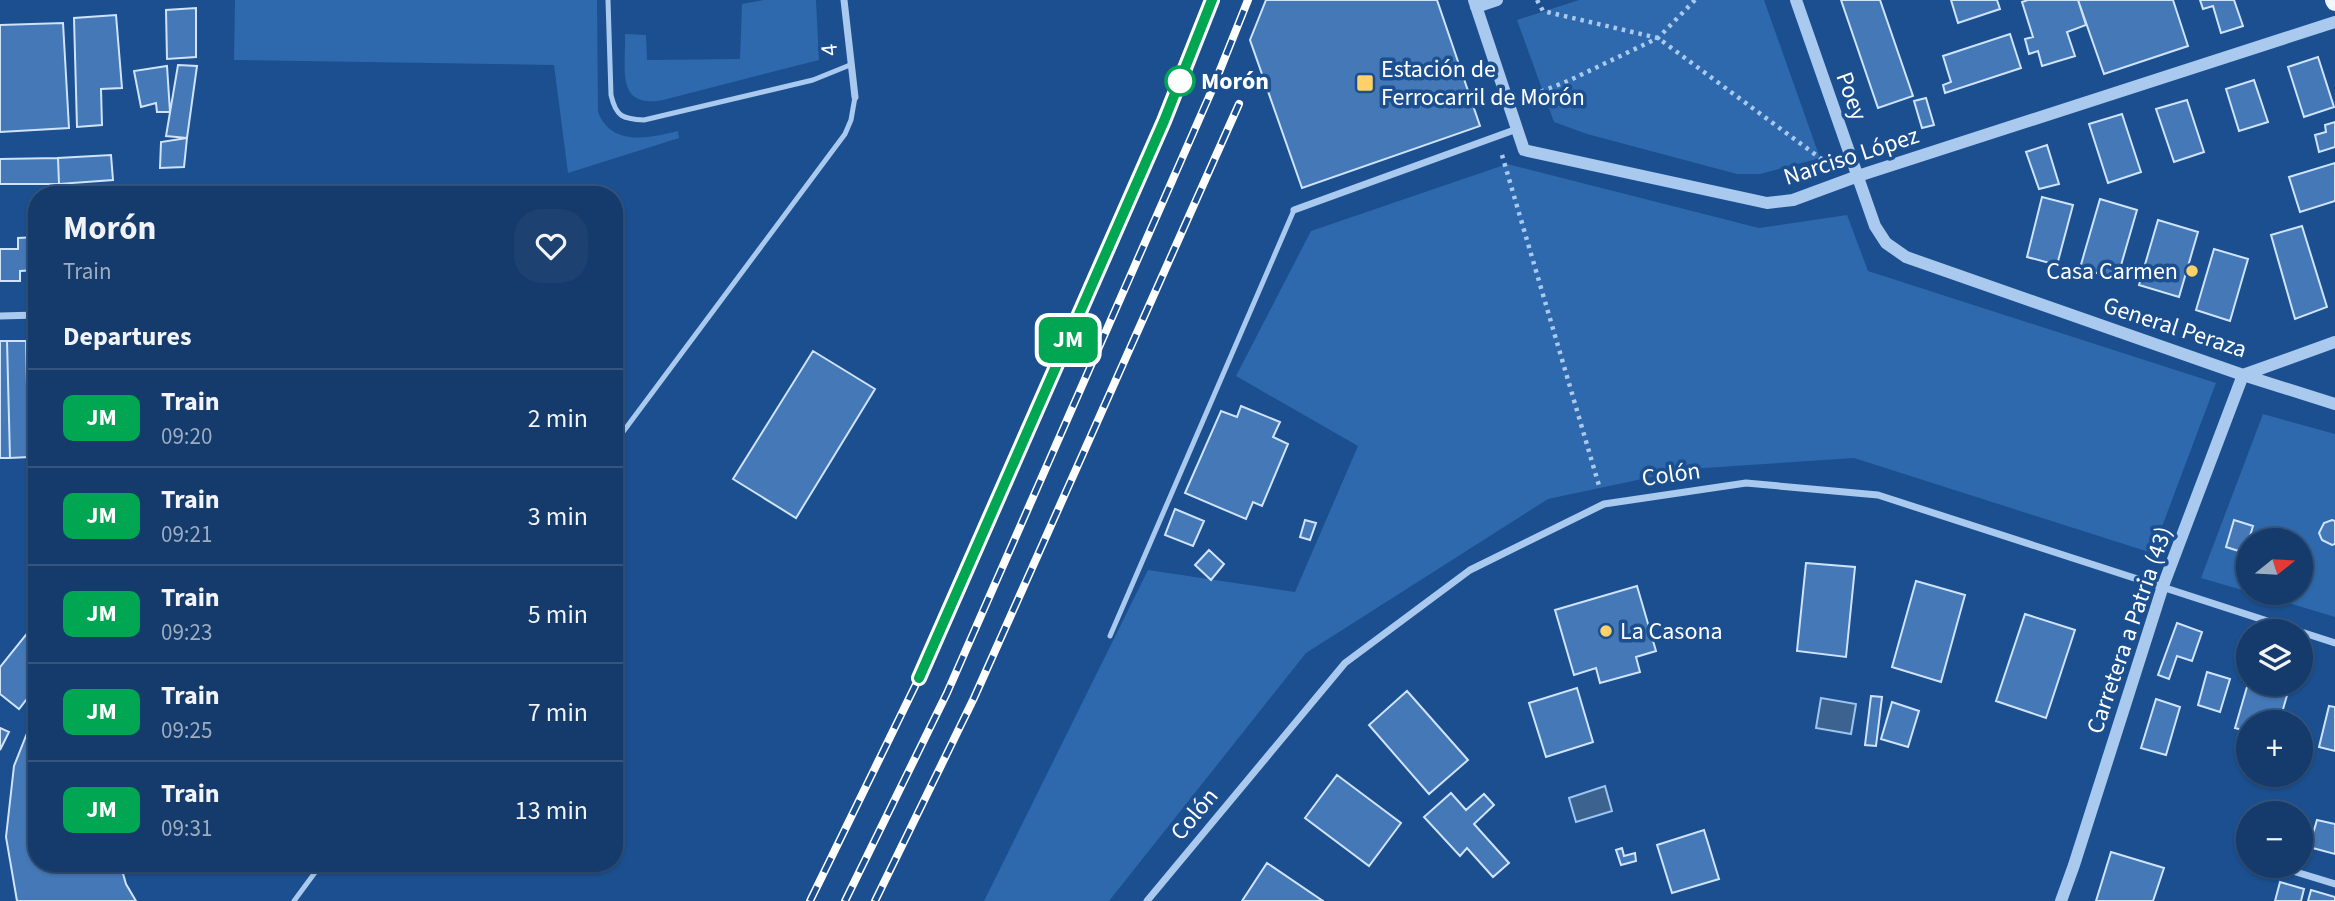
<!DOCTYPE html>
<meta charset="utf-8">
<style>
body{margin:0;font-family:"Source Sans 3",sans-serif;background:#1d4271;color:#f1f3f6;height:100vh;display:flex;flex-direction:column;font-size:26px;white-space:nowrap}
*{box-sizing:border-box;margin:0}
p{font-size:23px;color:#9dadc1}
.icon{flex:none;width:38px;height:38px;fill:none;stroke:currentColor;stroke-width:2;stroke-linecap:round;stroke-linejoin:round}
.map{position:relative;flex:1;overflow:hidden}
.panel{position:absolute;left:28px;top:186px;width:595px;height:686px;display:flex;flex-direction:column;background:#143b6b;border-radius:28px;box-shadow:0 2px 5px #0004,0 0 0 2px #33557e}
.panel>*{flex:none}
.badge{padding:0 14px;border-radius:10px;font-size:24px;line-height:46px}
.needle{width:46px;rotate:72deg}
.buttons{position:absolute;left:2236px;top:528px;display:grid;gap:14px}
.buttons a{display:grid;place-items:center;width:77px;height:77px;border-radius:50%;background:#143b6b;box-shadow:0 2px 5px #0004,0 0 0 2px #33557e;font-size:35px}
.map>.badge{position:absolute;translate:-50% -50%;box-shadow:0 0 0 4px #fff}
h2{padding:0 35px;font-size:26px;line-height:63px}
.round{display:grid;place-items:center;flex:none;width:74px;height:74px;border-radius:28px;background:#1d4271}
.overview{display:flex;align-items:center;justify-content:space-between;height:119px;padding:0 35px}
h1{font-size:33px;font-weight:700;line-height:52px}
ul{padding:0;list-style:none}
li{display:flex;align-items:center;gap:21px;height:98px;padding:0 35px;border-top:2px solid #33557e}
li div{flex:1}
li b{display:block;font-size:26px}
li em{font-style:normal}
li .badge{min-width:77px;font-weight:700;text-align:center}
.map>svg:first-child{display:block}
</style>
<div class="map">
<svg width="2335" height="901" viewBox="0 0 2335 901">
<rect width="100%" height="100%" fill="#1b4f8f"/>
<!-- green -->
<path fill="#2e69ad" d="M235,0H597L598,112C612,147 648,138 678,131L679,138L568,173L554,65L234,60Z
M764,0H816L819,60L663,100C615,109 626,69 625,34L646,35L647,60L740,59L742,4Z
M1579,0H1764L1820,158L1760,174H1737L1587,134L1554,122L1517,20Z
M1507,164L1759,228L1847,215L1868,271L2216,383L2152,553L1854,458L1689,469L1548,499L1306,653L1109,901H984L1148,570L1295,592L1358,446L1236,376L1311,231Z
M2263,414L2335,434V617L2255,593H2301V541H2249V592L2201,578Z"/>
<!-- water -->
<path fill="#3c6290" stroke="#9cc4f0" stroke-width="2" d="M1821,698L1856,704L1851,734L1816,728Z
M1605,786L1612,811L1576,822L1569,798Z"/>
<!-- building -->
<path fill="#4478b7" stroke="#cfe3fa" stroke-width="2" d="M1266,0H1437L1480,126L1302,188L1250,40Z
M1841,0H1880L1913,96L1878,108Z
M1951,0H1997L2000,9L1958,23Z
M2028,0H2078L2086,25L2067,32L2075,56L2042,66L2038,51L2029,54L2025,39L2033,37L2022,2Z
M2078,0H2173L2188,46L2104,74Z
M2200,0H2234L2243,26L2221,33L2213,6L2203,9Z
M196,8V57L167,59L166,10Z
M116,15L122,88L101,89L102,125L77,127L74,18Z
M63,23L69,128L0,132V25Z
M2010,34L2021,68L1945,93L1943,85L1951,82L1943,56Z
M2318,57L2334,107L2304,117L2288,67Z
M178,65L197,66L187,138L166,136Z
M167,66L170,112H157L156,103L141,107L134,71Z
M2254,80L2268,122L2239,131L2226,89Z
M1926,98L1934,125L1922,128L1914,101Z
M2187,100L2204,152L2174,162L2156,109Z
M2122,114L2141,172L2108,183L2089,124Z
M2335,122V147L2319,152L2315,135L2326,132L2325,125Z
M187,138L184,167L160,168L161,142Z
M2047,145L2059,184L2039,189L2026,152Z
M111,155L113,180L59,184L58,158Z
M58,158L59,184H0V159Z
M2335,163V201L2300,212L2289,177Z
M2042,197L2073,205L2057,265L2027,257Z
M2100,199L2137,210L2117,279L2080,268Z
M2158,220L2198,232L2179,297L2139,285Z
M2302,226L2327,307L2295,319L2271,235Z
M37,237V270L20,271V281H0V249H18V238Z
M2214,249L2248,259L2230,321L2196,310Z
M37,340V430H28L26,341Z
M0,341H7L10,458H0Z
M7,341H26L29,457L10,458Z
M813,351L875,389L796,518L733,479Z
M1241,406L1280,422L1273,437L1288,444L1262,506L1253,502L1246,519L1185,493L1221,411L1237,417Z
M1175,509L1204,521L1193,546L1165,535Z
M1305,520L1316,523L1310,540L1300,537Z
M2234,520L2253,526L2245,553L2226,547Z
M2332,520L2335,521V544L2332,545L2322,540L2319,533L2324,523Z
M1209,550L1224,564L1211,580L1195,565Z
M1806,563L1855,567L1846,657L1797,651Z
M1916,581L1965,595L1941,682L1892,667Z
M1637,586L1656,651L1636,657L1640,672L1600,683L1596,668L1574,675L1555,610Z
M2025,614L2075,630L2046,718L1996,701Z
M37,621V686L19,709L0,694V667Z
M2177,623L2202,632L2192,661L2177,656L2169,679L2158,675Z
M2207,672L2230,679L2220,712L2198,705Z
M2249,680V684H2264L2288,692L2279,723H2249V732L2235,728Z
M1577,688L1593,742L1546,757L1529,703Z
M1407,691L1468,760L1429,794L1369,725Z
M1871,696L1882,697L1876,746L1865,745Z
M2156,699L2180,707L2166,755L2141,748Z
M1892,702L1919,711L1908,747L1881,739Z
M2329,706L2335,707V751L2319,747Z
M37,708V863H120L126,884L136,901H17L6,837L14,766Z
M0,728L9,732L0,750Z
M1337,775L1401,823L1369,866L1305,818Z
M1451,793L1466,810L1484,794L1494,805L1474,824L1509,863L1493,877L1467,848L1460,856L1424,817Z
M2317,820L2335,824V854L2309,847Z
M1704,830L1719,879L1672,893L1657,845Z
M1622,848L1624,856L1635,853L1636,861L1621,865L1616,850Z
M2111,852L2164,868L2153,901H2096Z
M1267,863L1323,901H1242Z
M2280,882L2304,889L2301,901H2275Z
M2311,890L2335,897V901H2308Z"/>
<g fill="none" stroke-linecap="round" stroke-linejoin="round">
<!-- path -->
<path stroke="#a9c9ee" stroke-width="4.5" stroke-dasharray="3.5 5" stroke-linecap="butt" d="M1537,0L1543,11L1658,38L1820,158L1832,164
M1525,98L1568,81L1658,38L1695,0
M1502,155L1600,489"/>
<!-- service -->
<path stroke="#a9c9ee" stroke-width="5" d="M608,0L611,95C616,117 623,119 644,120L813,80L850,65
M614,444L845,134L851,120L855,97
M1110,636L1294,210
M294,901L322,863"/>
<!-- minor -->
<path stroke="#a9c9ee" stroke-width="7" d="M844,0L855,97
M1294,210L1517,129
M0,316L37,315
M2296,872L2335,884
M1147,901L1345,663L1470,570L1604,504L1746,483L1878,495L2335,643"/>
<!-- tertiary -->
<path stroke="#a9c9ee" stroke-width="12" d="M1474,0L1524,150L1767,203L1793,200L1858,176L2335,22
M1796,0L1875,226L1886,243L1906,257L2243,375L2335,404
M1476,7L1497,0
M2243,375L2335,342
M2061,901L2074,865L2163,586L2243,375"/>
<!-- primary -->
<path stroke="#f0f6ff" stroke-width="18" d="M2334,0L2335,2"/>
<defs>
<path id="rail" d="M810,901L919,678L1164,121L1212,0
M845,901L947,693L1212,90L1248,0
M875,901L974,698L1239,104"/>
</defs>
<!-- rail casing -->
<use href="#rail" stroke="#fff" stroke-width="8"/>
<!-- rail -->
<use href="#rail" stroke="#1b4f8f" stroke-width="5" stroke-dasharray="16" stroke-linecap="butt"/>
</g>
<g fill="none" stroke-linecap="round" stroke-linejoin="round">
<defs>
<path id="line" d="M919,678L1164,121L1212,0"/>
</defs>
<!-- line casing -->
<use href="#line" stroke="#fff" stroke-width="16"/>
<!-- line -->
<use href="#line" stroke="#00a651" stroke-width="10"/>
</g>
<!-- markers -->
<circle fill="#fff" stroke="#00a651" stroke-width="3.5" cx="1180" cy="81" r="14"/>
<g fill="#ffd166" stroke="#1b4f8f" stroke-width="2.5">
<rect x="1356" y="74" width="18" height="18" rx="3.5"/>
<circle cx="2192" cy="271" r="7"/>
<circle cx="1606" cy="631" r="7"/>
</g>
<g text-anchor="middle" stroke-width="7" stroke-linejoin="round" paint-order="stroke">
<!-- street labels -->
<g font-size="24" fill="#fff" stroke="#1b4f8f">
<text transform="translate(829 50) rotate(-96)" y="8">4</text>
<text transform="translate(1852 96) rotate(70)" y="8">Poey</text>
<text transform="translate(1851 156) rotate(-18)" y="8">Narciso López</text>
<text transform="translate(2175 327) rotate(18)" y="8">General Peraza</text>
<text transform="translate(1671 474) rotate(-8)" y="8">Colón</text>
<text transform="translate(2129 630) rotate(-71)" y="8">Carretera a Patria (43)</text>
<text transform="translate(1194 814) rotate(-50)" y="8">Colón</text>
</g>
<!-- poi labels -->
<g font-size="24" fill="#fff" stroke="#1b4f8f" text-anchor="start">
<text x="1381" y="77">Estación de<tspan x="1381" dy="28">Ferrocarril de Morón</tspan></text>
<text x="2178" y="279" text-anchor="end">Casa Carmen</text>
<text x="1620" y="639">La Casona</text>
</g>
<!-- stop labels -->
<g font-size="24" font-weight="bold" fill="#fff" stroke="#1b4f8f" text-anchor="start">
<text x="1201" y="89">Morón</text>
</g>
</g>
</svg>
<div class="buttons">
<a><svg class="needle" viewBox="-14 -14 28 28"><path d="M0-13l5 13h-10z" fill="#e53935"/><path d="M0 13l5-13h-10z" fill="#9dadc1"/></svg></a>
<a><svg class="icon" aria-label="layers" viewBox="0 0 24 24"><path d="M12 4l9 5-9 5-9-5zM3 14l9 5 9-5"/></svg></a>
<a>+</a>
<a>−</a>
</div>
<b class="badge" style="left:1068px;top:340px;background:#00a651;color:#fff">JM</b>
<section class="panel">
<div class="overview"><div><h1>Morón</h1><p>Train</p></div><a class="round"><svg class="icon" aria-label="heart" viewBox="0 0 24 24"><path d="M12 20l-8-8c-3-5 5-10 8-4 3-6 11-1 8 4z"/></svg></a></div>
<h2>Departures</h2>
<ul>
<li><span class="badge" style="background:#00a651;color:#fff">JM</span><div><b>Train</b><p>09:20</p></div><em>2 min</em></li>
<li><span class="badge" style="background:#00a651;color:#fff">JM</span><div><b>Train</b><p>09:21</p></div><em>3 min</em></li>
<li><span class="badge" style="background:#00a651;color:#fff">JM</span><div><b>Train</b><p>09:23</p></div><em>5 min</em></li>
<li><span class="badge" style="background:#00a651;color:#fff">JM</span><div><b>Train</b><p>09:25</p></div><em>7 min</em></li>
<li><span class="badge" style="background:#00a651;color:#fff">JM</span><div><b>Train</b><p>09:31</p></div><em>13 min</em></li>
</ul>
</section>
</div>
